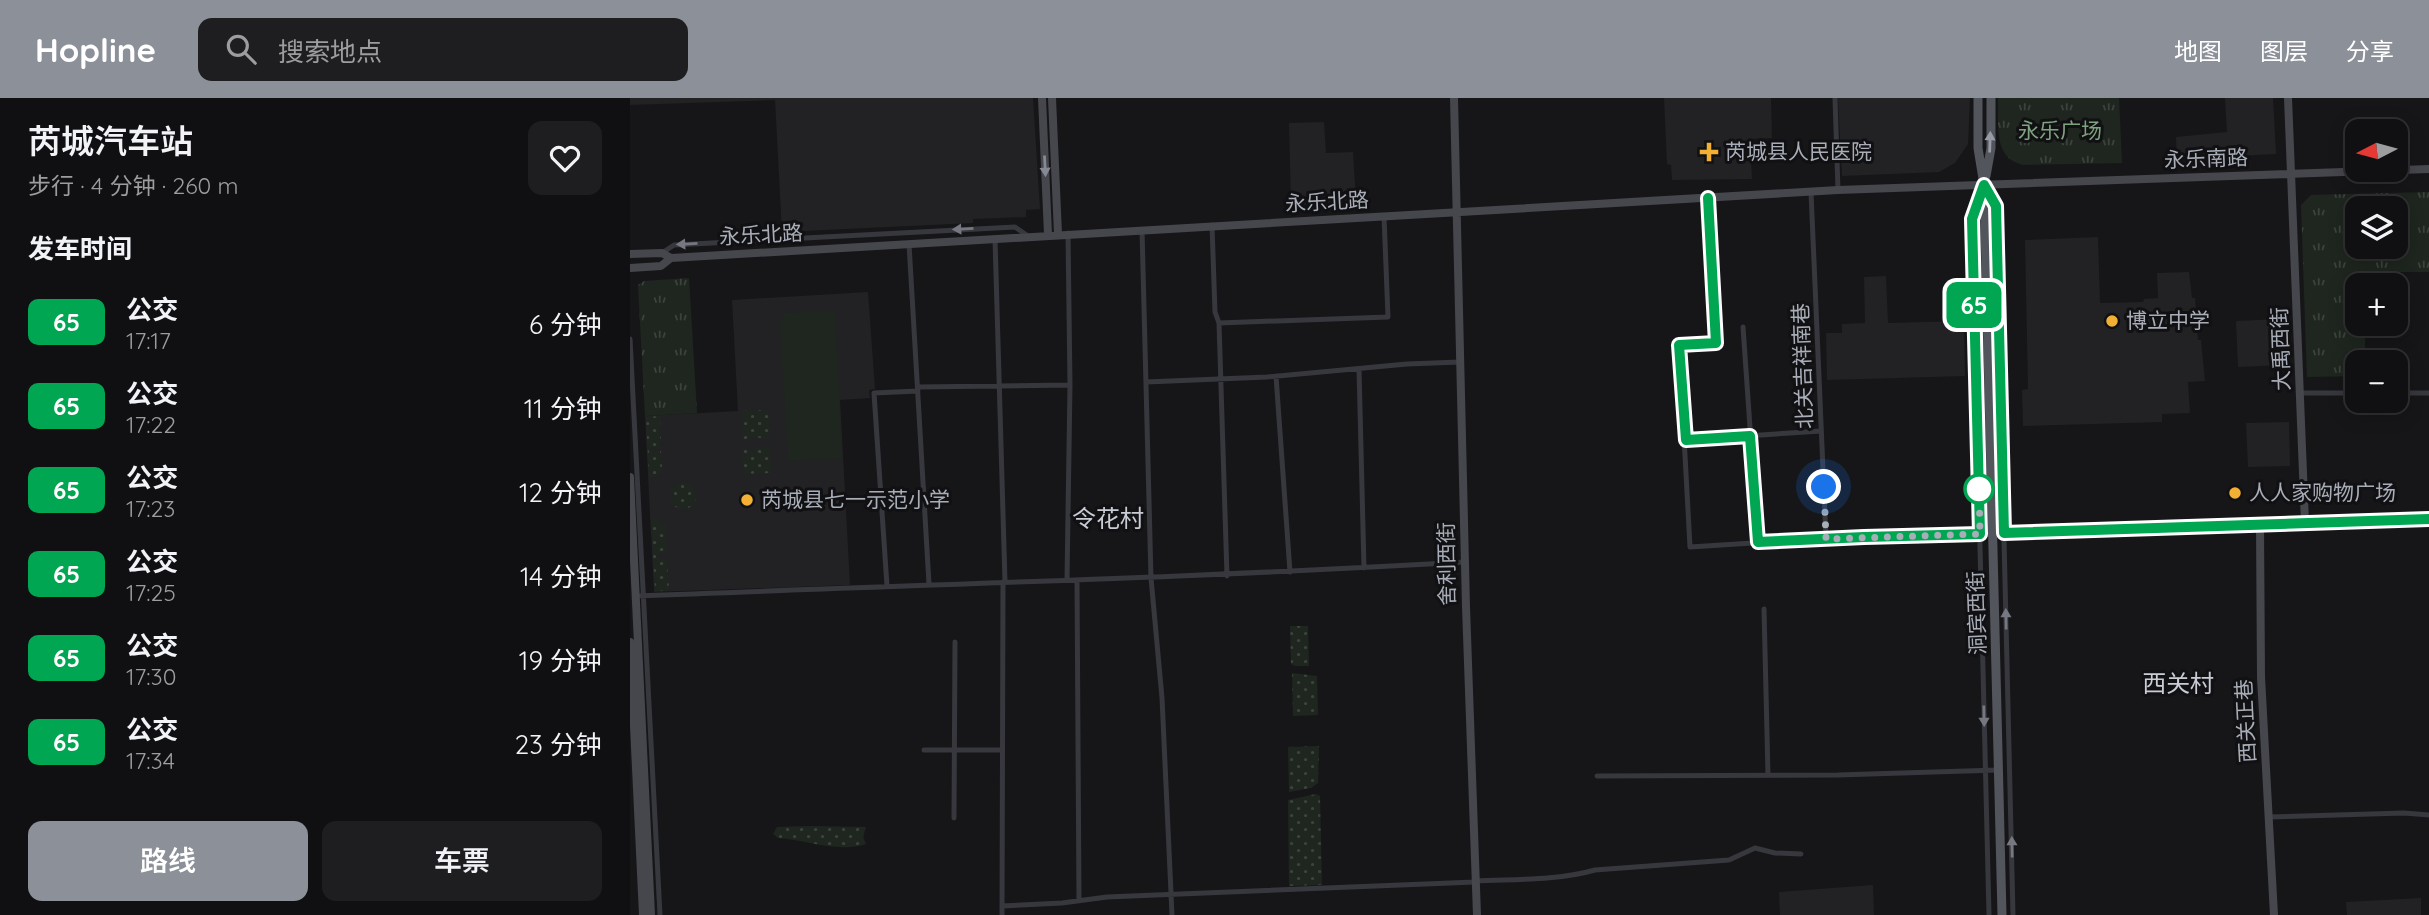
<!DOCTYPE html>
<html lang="zh">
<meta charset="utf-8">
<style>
body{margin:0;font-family:Quicksand,"Noto Sans SC",sans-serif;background:#1e1e20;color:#f1f3f6;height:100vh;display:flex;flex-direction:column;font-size:26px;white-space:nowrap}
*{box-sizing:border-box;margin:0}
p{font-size:23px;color:#9c9d9f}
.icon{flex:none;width:38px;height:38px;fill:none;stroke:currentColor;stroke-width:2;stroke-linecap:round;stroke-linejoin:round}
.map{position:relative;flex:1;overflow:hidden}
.details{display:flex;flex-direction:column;background:#101012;width:630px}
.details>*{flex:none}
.badge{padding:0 14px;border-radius:10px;font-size:24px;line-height:46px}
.needle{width:46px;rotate:264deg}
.buttons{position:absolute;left:1715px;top:21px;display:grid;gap:14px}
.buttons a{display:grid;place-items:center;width:63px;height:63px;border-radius:14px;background:#101012;box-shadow:0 4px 18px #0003,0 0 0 2px #303032;font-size:35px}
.you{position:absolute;width:35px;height:35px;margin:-18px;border:5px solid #fff;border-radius:50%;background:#1a73e8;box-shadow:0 0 0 10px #1a73e833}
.map>.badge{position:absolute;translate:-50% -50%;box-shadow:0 0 0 4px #fff}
h2{padding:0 28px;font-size:26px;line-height:63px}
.round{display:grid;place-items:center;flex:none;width:74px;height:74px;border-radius:14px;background:#1e1e20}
.summary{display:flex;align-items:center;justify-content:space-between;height:119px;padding:0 28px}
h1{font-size:33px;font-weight:600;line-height:52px}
.cta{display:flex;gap:14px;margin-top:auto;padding:14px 28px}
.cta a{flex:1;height:80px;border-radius:14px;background:#8c9099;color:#fff;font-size:28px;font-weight:600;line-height:80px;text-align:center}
.cta a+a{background:#1e1e20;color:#f1f3f6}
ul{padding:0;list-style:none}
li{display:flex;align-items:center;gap:21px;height:84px;padding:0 28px}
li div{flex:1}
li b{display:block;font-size:26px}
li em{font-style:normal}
li .badge{min-width:77px;font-weight:700;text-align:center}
header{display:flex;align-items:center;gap:42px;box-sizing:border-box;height:98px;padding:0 35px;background:#8c9099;color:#fff}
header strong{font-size:33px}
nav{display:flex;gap:38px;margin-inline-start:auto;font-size:24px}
.search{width:490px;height:63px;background:#1e1e20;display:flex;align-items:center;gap:18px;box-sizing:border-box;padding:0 24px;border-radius:14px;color:#9c9d9f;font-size:26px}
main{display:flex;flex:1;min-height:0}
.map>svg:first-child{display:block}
</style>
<header>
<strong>Hopline</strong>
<div class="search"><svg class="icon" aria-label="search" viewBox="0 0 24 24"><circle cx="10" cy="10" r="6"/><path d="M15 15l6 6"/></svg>搜索地点</div>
<nav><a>地图</a><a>图层</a><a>分享</a></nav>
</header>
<main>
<section class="details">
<div class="summary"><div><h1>芮城汽车站</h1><p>步行 · 4 分钟 · 260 m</p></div><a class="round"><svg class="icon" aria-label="heart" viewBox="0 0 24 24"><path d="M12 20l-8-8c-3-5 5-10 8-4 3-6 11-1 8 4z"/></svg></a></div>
<h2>发车时间</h2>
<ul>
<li><span class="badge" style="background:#00a651;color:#fff">65</span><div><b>公交</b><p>17:17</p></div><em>6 分钟</em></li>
<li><span class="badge" style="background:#00a651;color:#fff">65</span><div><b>公交</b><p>17:22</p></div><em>11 分钟</em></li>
<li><span class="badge" style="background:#00a651;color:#fff">65</span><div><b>公交</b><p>17:23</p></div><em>12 分钟</em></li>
<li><span class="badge" style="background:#00a651;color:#fff">65</span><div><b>公交</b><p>17:25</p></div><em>14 分钟</em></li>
<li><span class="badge" style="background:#00a651;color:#fff">65</span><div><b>公交</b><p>17:30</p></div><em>19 分钟</em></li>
<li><span class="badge" style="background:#00a651;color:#fff">65</span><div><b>公交</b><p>17:34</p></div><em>23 分钟</em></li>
</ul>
<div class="cta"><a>路线</a><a>车票</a></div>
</section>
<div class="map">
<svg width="1799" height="817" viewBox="0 0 1799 817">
<defs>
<pattern id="grass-dots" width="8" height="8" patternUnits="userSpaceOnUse" patternTransform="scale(1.75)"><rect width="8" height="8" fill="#1e261f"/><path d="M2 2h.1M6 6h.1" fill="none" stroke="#3c433d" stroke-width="1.8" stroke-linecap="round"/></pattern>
<pattern id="park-tufts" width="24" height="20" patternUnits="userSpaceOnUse" patternTransform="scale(1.75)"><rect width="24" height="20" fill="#1e261f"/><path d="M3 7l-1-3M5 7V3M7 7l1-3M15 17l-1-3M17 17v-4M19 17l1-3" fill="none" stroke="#3c433d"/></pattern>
</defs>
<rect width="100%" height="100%" fill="#161618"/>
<!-- built -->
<path fill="#222225" d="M0,0H403L410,111L396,112V119L343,121V125L152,134L145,2L0,7Z
M1034,0H1141L1142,40L1120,41L1122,81L1042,82L1041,67L1037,66Z
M1208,0H1340L1338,46L1325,65L1309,74L1212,78Z
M1595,0H1643L1646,56L1547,61L1546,39L1597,34Z
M694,24L696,55L723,54L726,104L661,107L659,25Z
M1468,139L1470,205L1513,204L1514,201L1528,200L1527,175L1559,174L1562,200H1565L1568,242H1571L1575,283L1558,284L1560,315L1532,316V324L1393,328L1392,292L1398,291L1395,142Z
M1256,178L1258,225L1334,223L1335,278L1197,282L1196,235H1212V226L1235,225L1234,179Z
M238,194L245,291L239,292L240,300L210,302L220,487L24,494L15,318L108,313L102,202Z
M1650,221L1652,267L1608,269L1606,223Z
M1659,324L1660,368L1618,369L1616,325Z
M1243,787L1244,817H1150L1149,794Z
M1791,800V817H1717L1716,804Z"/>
<!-- grass -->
<path fill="url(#grass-dots)" d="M138,312L140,341L123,339L113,342L112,313Z
M30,318L31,349L21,350V354L31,353L32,373L27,378L19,379L16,319Z
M127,350H140L141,375L114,376L113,351L124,353Z
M40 398a13 13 0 1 1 26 0a13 13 0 1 1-26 0Z
M29,421L30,427L35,426L37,454L26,456L27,461L37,463L39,492L25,493L21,422Z
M660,528H678L679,568H665L661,566Z
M662,575L687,578L688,617L663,618Z
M689,648L688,685L681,690L659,694L658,649Z
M686,696L690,698L692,787L659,788L658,702Z
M182,728L236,729L233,739L236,746C209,755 176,742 148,740L143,736L147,729Z"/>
<!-- park -->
<path fill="url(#park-tufts)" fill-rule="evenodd" d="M1368,0H1489L1492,65L1393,67C1362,60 1369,25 1368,0Z
M1799,94V174H1735V187H1727V226H1735V264H1727V278L1677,279L1671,107L1681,97ZM1766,110V149H1727V110Z
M59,180L67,315L15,318L8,187L14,183Z"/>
<!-- pitch -->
<path fill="#1e261f" d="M205,213L212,360L158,363L150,222H153L152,215Z"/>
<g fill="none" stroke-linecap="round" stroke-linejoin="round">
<!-- street -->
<path stroke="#37383d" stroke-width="5" d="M1205,0L1208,92
M1357,91L1366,108L1383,817
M1352,93L1342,121L1359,817
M1181,94L1196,441
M1078,100L1086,245L1049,247L1060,449L1234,438L1362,436
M582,127L585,214L589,225L597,478
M512,132L521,480L532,600L542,817
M365,141L375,484
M279,146L299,486
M32,155L44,147L385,129L398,138
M589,225L758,219L754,118
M1113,229L1128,444
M0,241L30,817
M729,271L734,470
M646,278L660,474
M516,284L637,279L777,266L830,264
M288,289L440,287
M1670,295H1727
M1766,295H1799
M1056,342L1191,333
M437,482L440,287L438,135
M447,482L449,803
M257,488L244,295L288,293
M6,498C282,487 559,480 835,464
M1134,511L1138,677
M294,652H372
M967,678L1208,677L1368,672
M1639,719L1774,715L1799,717
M324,720L325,544
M845,783C885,781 926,783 965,772L1099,762L1125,750L1145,755L1171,756
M372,808L432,805L477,799L845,784
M372,817L373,484"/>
<!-- secondary -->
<path stroke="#45474d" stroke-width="8" d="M412,0L418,136
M422,0L428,136
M824,0L836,509L847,817
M1658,0L1675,425
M0,156L32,155L41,160L1208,92L1799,71
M0,170L31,168L41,160
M0,379L21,817
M1630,427L1631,579L1644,817
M1362,436L1799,421
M0,544L13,817"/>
<!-- primary -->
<path stroke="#53555c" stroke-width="9" d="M1348,0V50L1354,87L1372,817
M1356,78L1361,50V0"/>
</g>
<!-- one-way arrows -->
<defs><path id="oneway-solid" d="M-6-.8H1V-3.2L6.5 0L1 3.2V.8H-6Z" transform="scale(1.75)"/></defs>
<use fill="#979ba6" href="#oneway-solid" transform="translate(1360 44) rotate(-88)"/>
<use fill="#858993" href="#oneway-solid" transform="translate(415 68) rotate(87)"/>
<g fill="#757881">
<use href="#oneway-solid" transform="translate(333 131) rotate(177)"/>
<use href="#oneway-solid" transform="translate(57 146) rotate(177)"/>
<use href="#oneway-solid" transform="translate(1376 521) rotate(-91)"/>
<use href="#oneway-solid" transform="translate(1354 618) rotate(89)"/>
<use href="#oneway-solid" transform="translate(1382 749) rotate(-91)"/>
</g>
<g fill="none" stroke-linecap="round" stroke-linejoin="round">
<defs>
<path id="line" d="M1078,100L1086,245L1049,247L1056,342L1120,338L1128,444L1234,439L1350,436L1342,121L1354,87L1366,108L1374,435L1799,421"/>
</defs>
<!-- line casing -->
<use href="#line" stroke="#fff" stroke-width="16"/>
<!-- line -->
<use href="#line" stroke="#00a651" stroke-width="10"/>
<!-- walk -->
<path stroke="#a8adb8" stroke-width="7" stroke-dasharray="0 12.6" d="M1194,389L1196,441L1350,436L1349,383V391"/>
</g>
<!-- markers -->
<g fill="#f2b134" stroke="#111113" stroke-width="2.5">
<path d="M1075.5 43.5h7v7h7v7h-7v7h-7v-7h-7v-7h7z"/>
<circle cx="1482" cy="223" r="7"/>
<circle cx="1605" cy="395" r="7"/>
<circle cx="117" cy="402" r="7"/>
</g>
<circle fill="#fff" stroke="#00a651" stroke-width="3.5" cx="1349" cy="391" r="14"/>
<g text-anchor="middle" stroke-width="6" stroke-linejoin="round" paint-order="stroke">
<!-- park labels -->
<g font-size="21" fill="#7fa381" stroke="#111113">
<text x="1430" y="40">永乐广场</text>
</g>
<!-- poi labels -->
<g font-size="21" fill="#a8adb8" stroke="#111113" text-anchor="start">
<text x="1095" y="61">芮城县人民医院</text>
<text x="1496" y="230">博立中学</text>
<text x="1619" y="402">人人家购物广场</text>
<text x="131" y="409">芮城县七一示范小学</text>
</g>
<!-- street labels -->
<g font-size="21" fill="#a8adb8" stroke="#111113">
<text transform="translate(1576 61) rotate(-2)" y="7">永乐南路</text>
<text transform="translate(697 104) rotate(-3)" y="7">永乐北路</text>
<text transform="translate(131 137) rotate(-3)" y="7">永乐北路</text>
<text transform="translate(1651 251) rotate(-92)" y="7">大禹西街</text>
<text transform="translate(1173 268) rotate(-92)" y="7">北关吉祥南巷</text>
<text transform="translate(817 466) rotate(-91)" y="7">舍利西街</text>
<text transform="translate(1347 515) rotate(-92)" y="7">洞宾西街</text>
<text transform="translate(1616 623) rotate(-93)" y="7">西关正巷</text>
</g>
<!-- quarter labels -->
<g font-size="24" fill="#c9ccd4" stroke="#111113">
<text x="478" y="429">令花村</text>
<text x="1548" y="594">西关村</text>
</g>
</g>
</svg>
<div class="buttons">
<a><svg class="needle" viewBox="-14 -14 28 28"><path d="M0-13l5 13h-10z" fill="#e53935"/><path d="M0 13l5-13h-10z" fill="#9c9d9f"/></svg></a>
<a><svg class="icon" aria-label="layers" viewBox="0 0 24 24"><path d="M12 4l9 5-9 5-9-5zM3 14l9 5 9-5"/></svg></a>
<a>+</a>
<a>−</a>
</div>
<div class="you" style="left:1194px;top:389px"></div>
<b class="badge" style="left:1344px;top:207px;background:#00a651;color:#fff">65</b>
</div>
</main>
